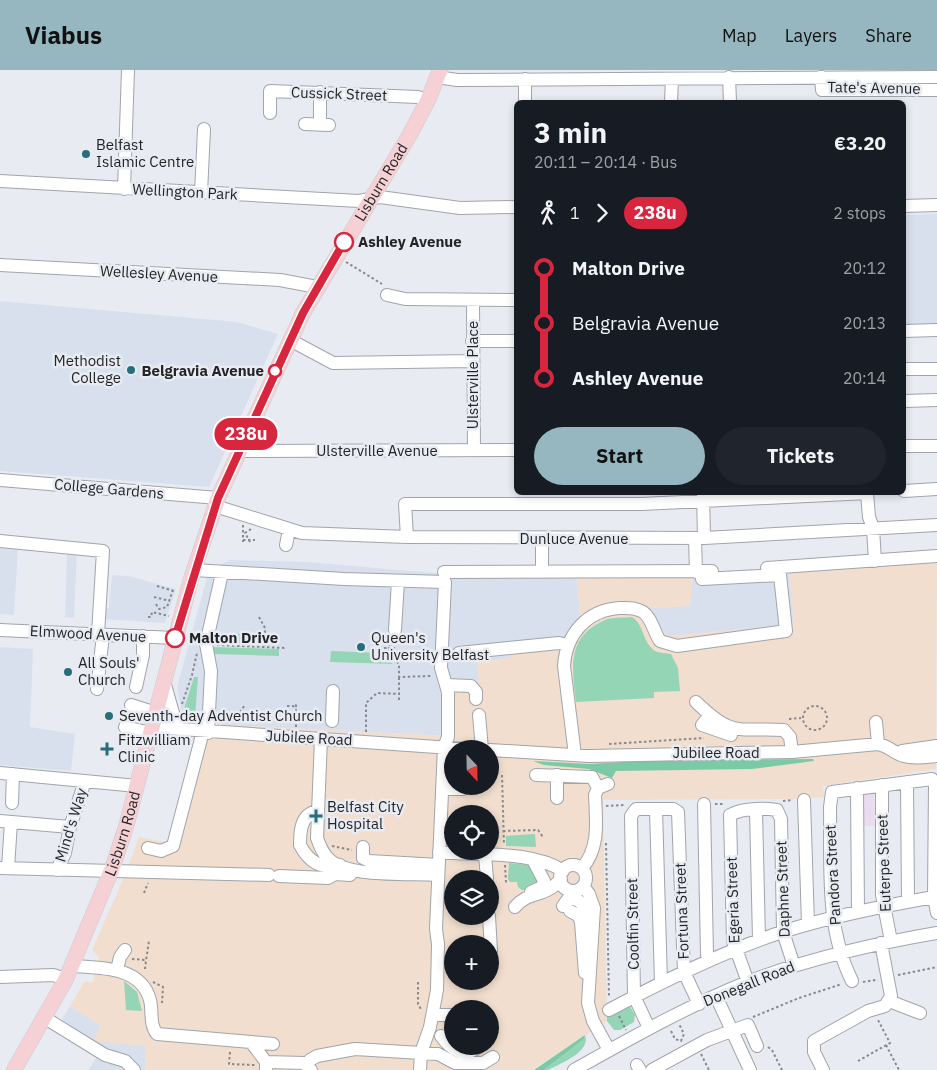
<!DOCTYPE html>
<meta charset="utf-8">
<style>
body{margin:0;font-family:"IBM Plex Sans",sans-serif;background:#20242c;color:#f1f3f6;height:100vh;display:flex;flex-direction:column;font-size:19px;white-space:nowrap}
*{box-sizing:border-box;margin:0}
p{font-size:16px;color:#9ea1a6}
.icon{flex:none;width:28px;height:28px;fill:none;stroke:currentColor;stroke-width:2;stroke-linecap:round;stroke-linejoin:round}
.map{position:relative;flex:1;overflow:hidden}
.details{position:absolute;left:514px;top:30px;width:392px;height:395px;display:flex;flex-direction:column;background:#171b24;border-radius:8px;box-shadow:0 2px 8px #0003}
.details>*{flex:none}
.badge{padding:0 10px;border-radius:16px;font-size:18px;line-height:32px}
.needle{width:32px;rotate:158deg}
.buttons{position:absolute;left:444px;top:670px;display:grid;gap:10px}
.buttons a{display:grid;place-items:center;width:55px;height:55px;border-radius:50%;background:#171b24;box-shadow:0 2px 8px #0003;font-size:25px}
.map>.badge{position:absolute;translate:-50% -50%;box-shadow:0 0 0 2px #fff}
.legs{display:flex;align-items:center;gap:8px;height:55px;padding:0 20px;font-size:16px}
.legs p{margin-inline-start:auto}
.headline{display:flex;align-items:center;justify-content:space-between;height:85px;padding:0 20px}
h1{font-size:28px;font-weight:800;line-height:38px}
.cta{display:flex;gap:10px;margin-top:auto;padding:10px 20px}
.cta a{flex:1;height:58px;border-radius:30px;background:#96b7bf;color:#111;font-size:20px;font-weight:800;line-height:58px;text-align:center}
.cta a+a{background:#20242c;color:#f1f3f6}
ul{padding:0 20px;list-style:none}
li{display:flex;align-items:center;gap:18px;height:55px;font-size:19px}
li i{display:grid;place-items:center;width:8px;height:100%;margin:0 6px;background:currentColor}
li i::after{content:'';width:12px;height:12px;margin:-6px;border:4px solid;border-radius:50%;background:#171b24}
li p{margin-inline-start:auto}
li:first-child i{background:linear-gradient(#0000 50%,currentColor 0)}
li:last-child i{background:linear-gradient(currentColor 50%,#0000 0)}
header{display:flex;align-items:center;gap:30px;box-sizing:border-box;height:70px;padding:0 25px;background:#96b7bf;color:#111}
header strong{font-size:24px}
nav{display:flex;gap:28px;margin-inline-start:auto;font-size:18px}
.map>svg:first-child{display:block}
</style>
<header>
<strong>Viabus</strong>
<nav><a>Map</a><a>Layers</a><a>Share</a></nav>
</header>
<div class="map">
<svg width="937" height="1000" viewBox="0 0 937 1000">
<rect width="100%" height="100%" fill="#e8ecf2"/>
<!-- commercial -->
<path fill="#eadcf0" d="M874,723L875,756H859V725Z"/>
<!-- built -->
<path fill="#d9e0ed" d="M937,144V257H904V145Z
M0,231L237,252L278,264L209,417L0,401Z
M0,477H18L14,545L0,544Z
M67,481H77L74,548L65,547Z
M230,490L307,492L447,504H577L580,547L557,575L510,581L512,588L477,592L479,611L447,666L208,654L183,649L177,617L209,500Z
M789,500L794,554L670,566L662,561L652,538L690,536L693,506Z
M112,505L129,506L176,519L165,553L102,549V538H109Z
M0,577L33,579L30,657L75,664L71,701L0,695Z
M70,936L101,956L117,974V972L146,976L145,1000H88L97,987L56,959Z"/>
<!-- medical -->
<path fill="#f1dece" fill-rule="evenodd" d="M937,492L936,699L823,716L824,727L795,729L603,730L607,951L532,1000H145L146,976L92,971L101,956L70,936L84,912H93L99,887L92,880L127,800L139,767L170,773L197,675L184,660L183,649L208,654L447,666L448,610L479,611L477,592L511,588L510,580L557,575L580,547L577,504L693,506L690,536L652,538L662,561L670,566L794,554L789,500ZM452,679H490V716H452ZM452,744H490V781H452ZM452,809H490V846H452ZM452,874H490V911H452ZM452,939H490V976H452Z"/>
<!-- green -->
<path fill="#94d5b5" d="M632,547C644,554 642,572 655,581C659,583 667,583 671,584L678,598L680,621L654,622V628L576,632C572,598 566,567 605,550C612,547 624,548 632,547Z
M210,563L262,564V573H209Z
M209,577L279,579V586L214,584Z
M331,581L380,583V581L393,594L330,592Z
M194,607H198L195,647L184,639Z
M535,764L536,777L506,776V766Z
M509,793L529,795L541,807L535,819L522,820L518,817L517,812H510L508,809Z
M124,911L137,922L142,941L126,940Z
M628,933L635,945L634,952L620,960H614L607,951V944Z
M585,965C591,982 561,993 548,1000H544L584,969Z"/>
<!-- forest -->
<path fill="#7ccaa5" d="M813,689L814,691L752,699L616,701L612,708L589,699L544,695L533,691L589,694L639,691Z
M585,965L584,969L544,1000H534Z"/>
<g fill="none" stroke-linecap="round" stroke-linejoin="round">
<defs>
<path id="minor" d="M437,7L457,10L937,7
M729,7L730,32
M821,7L822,20H937
M525,32V9
M671,32L672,9
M270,43V21L418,27L427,31
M305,54L329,55
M320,55V22
M0,111L359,131L380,127L460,138L516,137
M124,119L128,0
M201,123L204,59
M904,136L937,135
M0,195L280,210L317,217
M387,225L405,229L516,230
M473,230L474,380
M904,261L937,260
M290,270L333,293L472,291
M472,271H516
M904,299H937
M904,331L937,330
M904,376H937
M238,381L516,380
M0,410L218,428
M904,421L937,419
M703,422L704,468
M215,436L302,463L407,467L704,468L937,455
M407,467L405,434H642L867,423L869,447L873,458L875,491
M695,468L696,502
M542,469V502
M0,471L103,481L98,564
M286,475L289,460
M767,498L937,486
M194,500L344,509L445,512L441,598L448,622V667L444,677L436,859L438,874L437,920L430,957L421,983L420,1000
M444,502L712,501
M0,560L175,568
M395,560L398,511
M459,583L559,573L567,575
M164,611L173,643L181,660
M447,615L471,616L476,622V629
M136,617L143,585V566
M97,619L103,565
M696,632C734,669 738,657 784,660L790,667L792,682
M131,635L156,643
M479,645L482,679
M710,645L702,655L731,665
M332,651L333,621
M876,652L878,674
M125,657L151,663
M152,657L465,679
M208,663L211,601L206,574L222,503
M321,668L317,768C320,776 323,785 331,791C354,808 409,803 438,805
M490,680L589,686L792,682L878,674C889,676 895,684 904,686C915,689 926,687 937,686
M902,681L937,676
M575,685L564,596C566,564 587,540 620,538C628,538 635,537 643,542C652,548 654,563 660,571L677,576L786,561L780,505L702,509
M0,703L137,716
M536,705L592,707L598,718
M557,705V728
M907,712L908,831
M882,715V825L891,871
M857,718L858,842
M442,719H463
M804,730L808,854
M12,733L13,704
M704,734L707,885L710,890
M656,739L661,913
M756,740L759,870
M318,741C301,744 300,760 300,775C309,792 320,799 340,795
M0,751L70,757
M363,777V788L369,791L439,795
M148,778L161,781L173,776L201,669V662
M439,782C476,786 532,780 563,801
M485,785L487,809
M560 808a13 13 0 1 1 26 0a13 13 0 1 1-26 0Z
M0,798L269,805
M8,798L11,752
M582,798C600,778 596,751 595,725L598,718L608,714
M57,800L65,783L70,757L85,711
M279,806L328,808L335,804L350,805
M583,816L589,824L594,838L588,933L593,951L609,980
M531,822L542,817L544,811L533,790
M563,836L568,829C584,827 586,841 586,855
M515,837C529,820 544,829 561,809
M570,841L579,846L581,852L585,903
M489,846L491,881
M72,896C100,898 141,896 150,930C153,942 149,954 157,964L251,972L266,992V1000
M117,900L120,887L125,880
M0,907L53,905L66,909
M852,911C825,857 831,796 830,737L832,722L932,709L935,714L934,827L937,843
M748,912L733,871L730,745C742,738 763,738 777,740L781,749L783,862L794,896
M716,926L750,1000
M889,931L920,943
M609,940C665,910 722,882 782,862C831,846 883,836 934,827
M433,945H452
M45,948L105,985L125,991L134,1000
M649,958L634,926L631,746L636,739H673L678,742L684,902L699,934
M441,966C451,980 465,989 479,976
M251,972L273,974
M266,992L304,993L311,1000
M308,995L310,990L317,986L355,979L438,984L455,993H483L493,987
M637,995L640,1000
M574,1000C631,968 689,935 750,911C811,888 873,874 937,863
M652,1000L707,970L748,955L757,976
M823,1000L814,982V971L868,941L885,936L891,926L881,873"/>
<g id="major">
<path id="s1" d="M14,1000L66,909L112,799L126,757L191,509L218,428L303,243L409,66L428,30L440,0"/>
</g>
</defs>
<!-- minor casing -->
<use href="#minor" stroke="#a1a4aa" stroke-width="14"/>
<!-- major casing -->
<use href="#major" stroke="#cacacb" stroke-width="16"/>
<!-- path -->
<path stroke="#878a8e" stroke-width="2" stroke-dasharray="2.5 2.5" stroke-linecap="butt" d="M346,192L382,214
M243,455V472
M243,470H255
M250,472L245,463L251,459
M157,516L174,521
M154,527L170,531
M156,534L159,539L167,537L173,520
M148,547H151L152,542L169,546
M259,547L265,558V576
M392,569L388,578H395
M217,575L285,578
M379,578H388L399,595V607L431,606
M399,630V607
M182,634L192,605L197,583
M803 648a12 12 0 1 1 24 0a12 12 0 1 1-24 0Z
M287,636H293L296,639
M789,649L801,648
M238,652L239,643L245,635
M296,657V635H299
M366,662V633L377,623L399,624
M609,674L704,668
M502,705L504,775
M783,731L793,730
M715,734H725
M606,736L624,735
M503,761L538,760L543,767
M606,773L609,928
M332,776L352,780
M505,795L506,813
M144,823L148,813
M132,889L146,890L149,871
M145,899L146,890
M898,905L937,897
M153,912L163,917L162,933
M418,912V934L422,941
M863,912L876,910
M619,946L626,960
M753,947L799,928L842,914
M671,961L675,969L681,971L684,964L679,954
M886,975L899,1000
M768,977L772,980L782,1000
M230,982L229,994L255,995
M701,984L709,1000
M858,991L890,973L878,950"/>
<!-- minor -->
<use href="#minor" stroke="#fff" stroke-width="12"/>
<!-- major -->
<use href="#major" stroke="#f5d0d4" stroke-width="15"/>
</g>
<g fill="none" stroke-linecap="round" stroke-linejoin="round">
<defs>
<path id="line-1" d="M175,568L218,428L303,243L344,172"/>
</defs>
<!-- line-1 casing -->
<use href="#line-1" stroke="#fff" stroke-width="11"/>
<!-- line-1 -->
<use href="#line-1" stroke="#d7263d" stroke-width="8"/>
</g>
<!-- markers -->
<g fill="#276d7b" stroke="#e8ecf2" stroke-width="2">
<circle cx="86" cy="84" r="5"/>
<circle cx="131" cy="300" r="5"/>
<circle cx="361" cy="577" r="5"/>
<circle cx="68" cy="602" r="5"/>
<circle cx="109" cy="646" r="5"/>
<path d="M104.5 671.5h5v5h5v5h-5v5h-5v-5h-5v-5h5z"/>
<path d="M313.5 738.5h5v5h5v5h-5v5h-5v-5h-5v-5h5z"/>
</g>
<g fill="#fff" stroke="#d7263d" stroke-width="2.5">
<circle cx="344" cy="172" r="9"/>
<circle cx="275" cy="301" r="6"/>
<circle cx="175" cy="568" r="9"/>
</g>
<g text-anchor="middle" stroke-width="5" stroke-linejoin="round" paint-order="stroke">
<!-- street labels -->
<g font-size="15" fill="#232426" stroke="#e8ecf2">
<text transform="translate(874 18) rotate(1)" y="5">Tate's Avenue</text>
<text transform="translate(339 24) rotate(2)" y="5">Cussick Street</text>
<text dy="5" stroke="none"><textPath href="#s1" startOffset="966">Lisburn Road</textPath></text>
<text transform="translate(185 122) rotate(3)" y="5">Wellington Park</text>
<text transform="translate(159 204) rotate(3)" y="5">Wellesley Avenue</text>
<text transform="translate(473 305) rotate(-90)" y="5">Ulsterville Place</text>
<text x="377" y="386">Ulsterville Avenue</text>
<text transform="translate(109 419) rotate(5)" y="5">College Gardens</text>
<text x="574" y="474">Dunluce Avenue</text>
<text transform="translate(88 564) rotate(3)" y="5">Elmwood Avenue</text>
<text transform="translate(309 668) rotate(3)" y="5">Jubilee Road</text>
<text x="716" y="688">Jubilee Road</text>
<text transform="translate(71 755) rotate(-73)" y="5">Mind's Way</text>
<text dy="5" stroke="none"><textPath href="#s1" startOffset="261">Lisburn Road</textPath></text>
<text transform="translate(884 793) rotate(-92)" y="5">Euterpe Street</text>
<text transform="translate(833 805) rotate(-93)" y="5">Pandora Street</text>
<text transform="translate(783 819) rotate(-92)" y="5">Daphne Street</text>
<text transform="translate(733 830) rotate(-92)" y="5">Egeria Street</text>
<text transform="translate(682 841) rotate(-92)" y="5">Fortuna Street</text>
<text transform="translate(633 854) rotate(-91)" y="5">Coolfin Street</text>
<text transform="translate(749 914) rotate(-22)" y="5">Donegall Road</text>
</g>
<!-- poi labels -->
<g font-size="15" fill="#232426" stroke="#e8ecf2" text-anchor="start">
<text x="96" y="80">Belfast<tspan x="96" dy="17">Islamic Centre</tspan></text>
<text x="121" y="296" text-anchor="end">Methodist<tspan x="121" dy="17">College</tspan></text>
<text x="371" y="573">Queen's<tspan x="371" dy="17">University Belfast</tspan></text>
<text x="78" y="598">All Souls'<tspan x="78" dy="17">Church</tspan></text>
<text x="119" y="651">Seventh-day Adventist Church</text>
<text x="118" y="675">Fitzwilliam<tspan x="118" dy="17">Clinic</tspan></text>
<text x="327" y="742">Belfast City<tspan x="327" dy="17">Hospital</tspan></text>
</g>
<!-- stop labels -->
<g font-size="15" font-weight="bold" fill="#232426" stroke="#e8ecf2" text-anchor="start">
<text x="358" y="177">Ashley Avenue</text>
<text x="264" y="306" text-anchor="end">Belgravia Avenue</text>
<text x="189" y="573">Malton Drive</text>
</g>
</g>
</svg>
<div class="buttons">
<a><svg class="needle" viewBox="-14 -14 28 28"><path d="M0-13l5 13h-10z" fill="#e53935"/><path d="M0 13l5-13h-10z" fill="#9ea1a6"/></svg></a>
<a><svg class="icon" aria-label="locate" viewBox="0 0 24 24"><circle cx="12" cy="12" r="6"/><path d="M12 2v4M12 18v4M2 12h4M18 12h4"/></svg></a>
<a><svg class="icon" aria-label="layers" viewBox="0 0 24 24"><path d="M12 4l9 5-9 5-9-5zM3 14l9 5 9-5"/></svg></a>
<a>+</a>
<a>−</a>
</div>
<b class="badge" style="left:246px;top:364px;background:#d7263d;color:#fff">238u</b>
<section class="details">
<div class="headline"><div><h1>3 min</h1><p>20:11 – 20:14 · Bus</p></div><b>€3.20</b></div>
<div class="legs"><svg class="icon" aria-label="walk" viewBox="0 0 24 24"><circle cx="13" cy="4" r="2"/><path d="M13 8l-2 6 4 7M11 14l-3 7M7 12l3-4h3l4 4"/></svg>1<svg class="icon" aria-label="forward" viewBox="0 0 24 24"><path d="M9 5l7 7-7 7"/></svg><b class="badge" style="background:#d7263d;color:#fff">238u</b><p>2 stops</p></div>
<ul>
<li><i style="color:#d7263d"></i><b>Malton Drive</b><p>20:12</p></li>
<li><i style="color:#d7263d"></i><span>Belgravia Avenue</span><p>20:13</p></li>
<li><i style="color:#d7263d"></i><b>Ashley Avenue</b><p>20:14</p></li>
</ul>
<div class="cta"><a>Start</a><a>Tickets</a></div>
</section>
</div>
